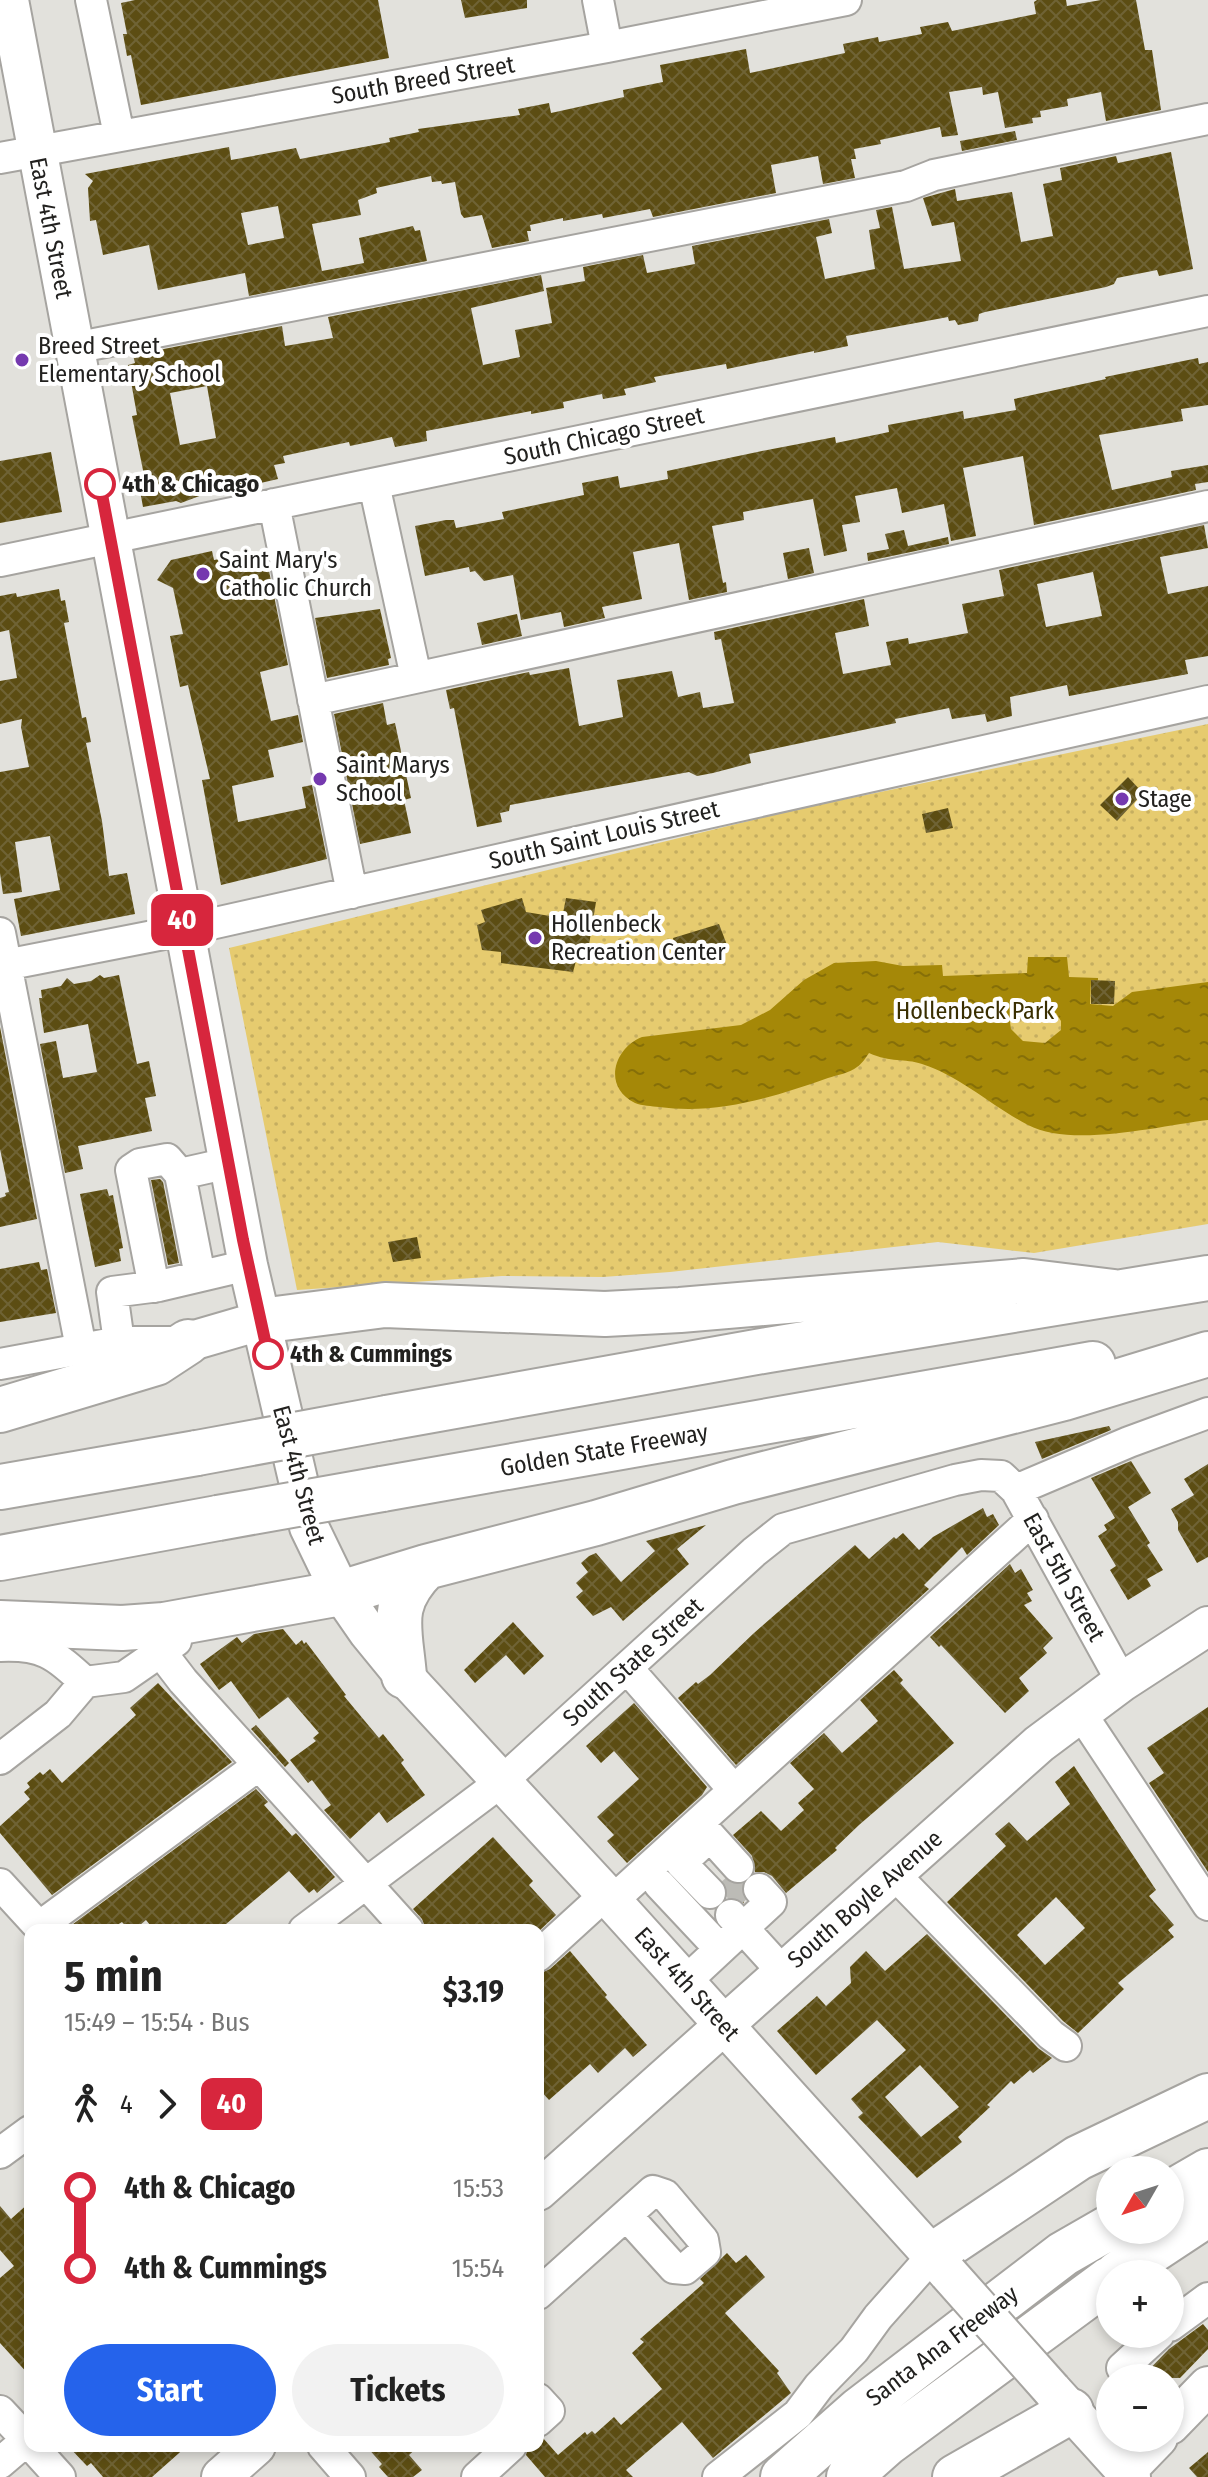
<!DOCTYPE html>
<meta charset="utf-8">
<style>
body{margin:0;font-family:"Fira Sans Condensed",sans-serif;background:#f2f2f2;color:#222;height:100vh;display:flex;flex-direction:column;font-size:30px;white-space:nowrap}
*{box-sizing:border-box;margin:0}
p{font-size:26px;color:#767676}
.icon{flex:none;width:44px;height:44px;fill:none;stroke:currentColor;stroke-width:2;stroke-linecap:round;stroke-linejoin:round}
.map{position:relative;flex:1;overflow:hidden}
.side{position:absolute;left:24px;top:1924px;width:520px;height:528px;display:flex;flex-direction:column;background:#fff;border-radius:16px;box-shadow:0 4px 12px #0003}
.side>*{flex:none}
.badge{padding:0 16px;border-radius:12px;font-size:28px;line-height:52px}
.needle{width:52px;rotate:231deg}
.fabs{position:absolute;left:1096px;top:2156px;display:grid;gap:16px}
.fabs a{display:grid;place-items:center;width:88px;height:88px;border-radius:50%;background:#fff;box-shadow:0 4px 12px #0003;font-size:40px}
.map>.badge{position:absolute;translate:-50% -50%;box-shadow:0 0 0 4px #fff}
.legs{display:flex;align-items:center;gap:12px;height:88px;padding:0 40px;font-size:26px}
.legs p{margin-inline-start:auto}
.summary{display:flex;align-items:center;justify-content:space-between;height:136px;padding:0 40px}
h1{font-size:44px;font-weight:700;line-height:60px}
.action{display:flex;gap:16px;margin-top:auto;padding:16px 40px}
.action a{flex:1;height:92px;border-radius:48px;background:#2563eb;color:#fff;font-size:32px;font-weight:700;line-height:92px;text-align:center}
.action a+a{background:#f2f2f2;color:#222}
ul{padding:0 40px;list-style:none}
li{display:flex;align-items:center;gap:28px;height:80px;font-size:30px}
li i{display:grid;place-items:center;width:12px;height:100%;margin:0 10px;background:currentColor}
li i::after{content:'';width:20px;height:20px;margin:-10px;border:6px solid;border-radius:50%;background:#fff}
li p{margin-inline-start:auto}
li:first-child i{background:linear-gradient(#0000 50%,currentColor 0)}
li:last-child i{background:linear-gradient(currentColor 50%,#0000 0)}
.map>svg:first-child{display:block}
</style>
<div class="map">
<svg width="1208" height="2477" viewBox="0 0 1208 2477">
<defs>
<pattern id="park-dots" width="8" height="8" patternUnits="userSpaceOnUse" patternTransform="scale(2)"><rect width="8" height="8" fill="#e6cb6f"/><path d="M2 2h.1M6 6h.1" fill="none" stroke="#c5ae60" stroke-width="1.8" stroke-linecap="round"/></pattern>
<pattern id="water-ripples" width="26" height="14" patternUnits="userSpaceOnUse" patternTransform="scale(2)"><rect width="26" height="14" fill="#a58808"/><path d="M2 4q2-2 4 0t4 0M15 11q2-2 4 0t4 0" fill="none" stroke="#866f08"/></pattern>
<pattern id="building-cross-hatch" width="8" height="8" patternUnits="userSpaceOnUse" patternTransform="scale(2)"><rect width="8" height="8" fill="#5c4d13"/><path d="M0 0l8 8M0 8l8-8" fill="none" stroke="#6f6335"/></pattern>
</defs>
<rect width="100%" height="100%" fill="#e2e1dc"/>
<!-- park -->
<path fill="url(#park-dots)" d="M1208,724V1224L1034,1253L938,1242L670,1272L603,1277L502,1276L297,1290L229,948L798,809Z"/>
<!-- water -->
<path fill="url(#water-ripples)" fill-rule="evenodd" d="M1028,957H1067L1069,977L1098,978V980H1091L1090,1004L1113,1006L1132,992L1208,982V1120C1159,1126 1071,1148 1028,1125C993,1107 960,1076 922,1064C904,1058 891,1063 869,1053C866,1057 862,1064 857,1067C850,1073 837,1075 828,1078C774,1097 718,1115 659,1107C652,1106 642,1106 635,1103C602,1087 614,1048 642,1037L741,1025L770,1010L804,980L834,963L876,961L903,966L942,965L943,976L1027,973ZM1034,1010L1056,1013L1061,1021V1030L1045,1043L1023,1041L1011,1029L1010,1022L1017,1014Z"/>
<!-- building -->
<path fill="url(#building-cross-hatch)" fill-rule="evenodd" d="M135,0H378L389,58L141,105L131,55L127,56L123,34H127L121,3Z
M461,0H527V8L465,18Z
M1037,0H1066L1067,6L1101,0H1136L1145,50H1152L1161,110L1106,121L1101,92L1067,99L1068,106L1040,111L1041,117L1032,118L1033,123L1005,128L998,92L983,95L982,87L949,92L958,135L942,137L940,127L880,140L881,144L854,149L856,159H851L855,178L823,184L818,156L771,165L776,193L653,217L650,209L603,218L602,214L563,221V218L530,225L531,231H527L529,241L492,248L482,215L464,218L461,214L455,182L442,184L441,181L432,182L431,176L376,188L377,193L358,200L361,215L312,224L322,271L364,263L359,238L413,226L415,231L420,230L427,261L249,296L245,273L158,290L149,245L103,255L96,220L90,221L88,188L93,181L85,174L229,147L231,160L296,148L300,159L390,142L389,138L419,132L418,129L520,115L518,109L549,103L551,113L624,97L623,90L663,82L660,65L746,49L750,73L845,53L843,44L878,37L879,42L922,34L920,27L948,22L952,31L1036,14L1034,2ZM278,206L284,238L248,245L241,213Z
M1015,131L1017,140L962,151L960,141Z
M1171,152L1193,269L1159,276L1157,270L1117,278L1114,284L1106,287L985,312L979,314L978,321L958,325L955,320L949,321L948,317L846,336L848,346L814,353V351L727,369L726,364L654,377L656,382L624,389L626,395L603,399L602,394L563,402L564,408L531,414V411L426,431L427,441L395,447L392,437L350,446L349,442L283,456L285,463L274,465L278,479L238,488L227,493L218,489L213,496L202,495L181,503L176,501L143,507L138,480H145L132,416L137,415L128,365L135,363L133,355L282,326L285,346L333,338L328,317L541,275L544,291L471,308L483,365L520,357L515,330L552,323L546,288L585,281L583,267L643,255L647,273L695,264L692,246L829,219L832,233L816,237L825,279L875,269L869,230L880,228L876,210L892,207L904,269L961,261L954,222L932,226L923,198L955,189L957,201L1012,192L1021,242L1053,236L1043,184L1062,180L1060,168L1116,156L1118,163ZM207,386L216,438L180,445L170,393Z
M1198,358L1199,364L1208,362V405L1181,409L1183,421L1099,435L1112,490L1172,477L1171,471L1208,465V482L1195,484L1196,490L1034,525L1023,456L963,468L976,536L951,541L944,504L902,513L897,488L855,496L860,522L842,525L847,551L824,556L813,499L743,512L744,520L712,526L723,583L726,582L727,592L689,600L679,543L633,552L642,599L602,607L605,618L564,627L561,612L521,620L513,575L484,581L475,571L470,572L469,567L425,576L415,526L446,520H454L456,528L504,519L502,512L584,495L582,483L618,476L620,488L668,479L667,471L762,451L835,437L836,443L889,432L888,425L963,411L964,419L1016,410L1014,399L1106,379L1105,377Z
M51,452L62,512L0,523V461Z
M1204,525L1208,548L1160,557L1168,594L1208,586V656L1185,660L1188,674L1069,696L1067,685L1010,697L1012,716L987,722L985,714L952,719L949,708L895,719L896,723L749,754L751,763L713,773L697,776L689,772L510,805L509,811L500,813L502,822L477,827L454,708L450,709L446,690L529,672L530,675L569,668L579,726L623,717L617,680L672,671L678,697L700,692L703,708L734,703L721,639L715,640L714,632L864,599L869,626L835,633L843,674L891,665L886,642L908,638L909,644L968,633L962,604L1004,596L999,570ZM1093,572L1102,616L1046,627L1037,584Z
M904,530L908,546L948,537L949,544L868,561L867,553L889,549L885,534Z
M809,548L814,573L788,579L783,553Z
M212,551L214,560L265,551L288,665L260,672L271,721L298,715L303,742L268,750L274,777L232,786L238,822L306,808L302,787L312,785L327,859L221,885L202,780L210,779L188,685L180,687L170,636L183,634L173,588L157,580L171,560Z
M59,589L61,601L65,600L69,622L64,623L82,718L86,717L91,742L86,743L102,821L109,876L127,873L135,914L21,936L14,899L60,890L50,836L15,842L22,892L3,894L0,873V772L29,767L21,727L22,719L0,724V681L17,678L9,630L0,632V596L16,593L17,597Z
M380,609L391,658L388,659L389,665L327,678L315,618Z
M517,614L522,636L482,645L477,623Z
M383,703L387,725L395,723L411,798L404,800L411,833L360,844L334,714Z
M1128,777L1143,793L1117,821L1100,805Z
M948,808L953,828L926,833L922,814Z
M522,898L526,912L562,918L566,898L596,902L586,963L576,961L573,972L501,963V952L482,950L477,925L485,922L481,910Z
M719,924L727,945L677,958L673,938Z
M100,975L104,978L119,975L137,1064L149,1061L156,1096L145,1098L152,1131L78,1146L83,1169L65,1173L40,1044L56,1041L63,1078L97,1072L88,1024L44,1033L39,998H42L41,990L61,986L67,978L74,984L91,981Z
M1091,980L1115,981L1114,1004H1091Z
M0,1027L37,1219L0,1227V1198L6,1196L5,1193L9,1192L0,1149Z
M160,1179L163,1182L179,1263L168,1265L151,1180Z
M107,1189L109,1196L113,1195L123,1248L119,1249L121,1261L95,1267L80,1194Z
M417,1237L421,1258L393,1262L388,1242Z
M39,1262L41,1270L47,1269L56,1313L0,1322V1269Z
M1109,1426L1111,1430L1042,1459L1035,1442Z
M1131,1461L1151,1493L1128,1507L1150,1543L1147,1545L1163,1570L1147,1579L1151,1586L1128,1600L1110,1570L1116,1566L1098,1536L1107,1530L1104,1525L1115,1518L1091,1478Z
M1208,1464V1557L1197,1563L1178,1530V1522L1171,1509L1194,1495L1184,1479Z
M983,1508L987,1517L993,1514L999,1525L967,1555L962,1547L924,1585L929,1589L736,1765L678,1698L696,1682L698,1684L710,1675L754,1633L855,1545L869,1559L894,1537L896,1539L903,1533L919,1550L933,1537Z
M706,1525L677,1549L689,1564L623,1621L611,1607L593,1616L576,1597L583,1591L576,1583L588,1572L581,1563L589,1556L596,1553L621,1582L655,1551L646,1541Z
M1010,1564L1015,1573L1021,1569L1033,1590L1027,1593L1032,1601L1024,1605L1053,1638L1043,1648L1047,1653L1019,1678L1029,1691L1005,1713L941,1645L939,1647L930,1637Z
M513,1622L544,1656L524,1675L506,1655L475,1683L464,1670Z
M283,1629L296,1645L302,1640L304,1644L306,1642L346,1695L344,1696L379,1738L383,1734L404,1760L401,1763L425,1795L387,1823L379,1812L350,1839L324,1810L331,1805L312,1780L308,1783L290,1760L316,1741L313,1738L319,1733L288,1697L259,1719L231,1681L219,1690L200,1664L237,1637L242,1643L254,1634Z
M894,1670L903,1680L900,1683L954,1743L859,1825L835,1848L837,1850L786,1893L772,1876L764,1872H755L752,1856L733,1835L761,1811L781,1831L804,1810L798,1803L814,1789L790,1763L824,1733L842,1753L878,1721L860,1700Z
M158,1683L232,1762L52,1895L0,1833V1826L30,1799L24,1792L30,1787L27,1783L40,1772L43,1775L50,1769L62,1783L136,1715L130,1708Z
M634,1703L707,1787L702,1795L627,1863L607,1841L614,1835L597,1817L639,1779L614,1751L601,1763L586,1746Z
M1208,1707V1872L1149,1783L1164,1773L1147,1748Z
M256,1725L289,1763L285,1767L251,1729Z
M1074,1766L1156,1890L1149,1896L1174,1925L1168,1930L1174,1937L1118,1983L1124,1989L1078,2033L1063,2021L947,1902L1006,1846L995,1834L1009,1822L1027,1841L1070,1804L1055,1782ZM1056,1897L1085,1928L1045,1965L1017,1935Z
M256,1789L268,1802L264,1805L292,1836L296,1833L335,1877L317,1893L314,1889L309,1893L289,1871L219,1930H154L146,1920L134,1930H129L122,1922L109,1930H65Z
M493,1837L533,1881L529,1885L556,1915L538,1932L426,1930L422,1919L413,1909Z
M725,1879L732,1884L742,1885L744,1903L736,1898L727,1897Z
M927,1934L1038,2048L1052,2058L1033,2073L1030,2070L1014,2084L1011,2081L987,2105L990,2107L958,2137L962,2142L917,2178L858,2117L863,2113L851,2099L906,2050L877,2020L816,2075L777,2031L817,1996L826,2006L851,1983L850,1967L866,1951L885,1971ZM920,2065L959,2107L921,2137L885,2097Z
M570,1951L607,1995L605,1997L647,2045L633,2057L625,2048L598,2073L590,2064L549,2100L538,2088V1974L550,1969Z
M30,2202V2376L0,2343V2278L14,2266L0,2250V2206L11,2219Z
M727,2253L736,2263L746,2255L765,2277L725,2313L779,2371L777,2373L791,2393L713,2458L682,2422L626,2470L633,2477H545L526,2455L528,2446H538V2438H543L558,2455L585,2432L587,2435L592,2431L595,2434L614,2417L621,2425L662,2389L632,2353L644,2342L640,2339L704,2283L700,2279Z
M1203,2324L1208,2330V2349L1180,2378H1141L1169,2349Z
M68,2446H187L152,2477H103L91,2463L87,2466Z
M366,2446H419L409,2455L422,2470L413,2477H388L379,2467L382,2464Z
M1208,2452V2477H1197L1189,2468Z"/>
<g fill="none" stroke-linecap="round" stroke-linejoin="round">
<!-- minor-tunnel -->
<path stroke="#bcbbb6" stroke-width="30" stroke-dasharray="30 15" stroke-linecap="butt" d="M728,1876L748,1898"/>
<defs>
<path id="minor" d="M91,0L119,135
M598,0L607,47
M0,158L607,47L846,0
M74,348L906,186L934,175L1208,119
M374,484L416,677
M274,504L352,893
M0,561L1208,311
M313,700L1208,506
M0,933L81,1348
M0,966L184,930L1208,701
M200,1276L180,1174L229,1163
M154,1287L131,1170L140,1164L167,1159L180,1174
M119,1342L112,1292L159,1286L248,1265
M0,1364L119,1342H186
M1016,1490L1129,1442L1208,1413
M0,1646C43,1644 54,1654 85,1682
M160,1651L183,1681L408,1930
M627,1668L734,1790
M1080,1712L1208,1905
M0,1759L58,1714L85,1682L124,1677L176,1641
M682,1862L710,1836L738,1867
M681,1863L710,1893
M894,1874L1051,2035L1066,2046
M0,1884L42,1930
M659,1884L720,1949
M612,1901L1033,1519
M731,1915L783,1972
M39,1927L259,1765
M304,1930L501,1782L754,1552L783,1529L955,1480L981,1475L1001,1476L1016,1490L1122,1682
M538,1956L606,1894
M685,1982L771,1902L759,1889
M0,2153L30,2131
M538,2294L653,2191L665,2195L703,2240L705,2252L685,2269L674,2268L627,2216
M1170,2326L1208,2298
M1122,2368L1159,2334
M538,2399L549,2411L538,2421
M0,2411L30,2443
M32,2446L60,2477
M323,2446L350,2477
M0,2463L27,2440
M477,2477L511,2446
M718,2477L798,2414L819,2386L854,2350L878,2317L933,2255"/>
<path id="major" d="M9,0L248,1265L309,1527L341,1593L368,1632L404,1676L612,1901L948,2273
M188,1342L260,1321
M538,2191L1039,1744L1122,1682L1208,1626
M1052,2390L1131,2477
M1170,2425L1208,2386
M1126,2471L1158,2438
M221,2477L256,2446"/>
<path id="highway" d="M260,1321L385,1305L605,1314L680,1310L1024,1281L1114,1292
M0,1410L156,1363L188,1342
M387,1418L768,1350L1208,1278
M0,1487L197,1453
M382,1489L1093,1364
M0,1558L218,1518
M0,1623L122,1628L164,1625L341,1593L426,1567L596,1523L733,1482L1064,1398L1208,1354
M404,1676C400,1627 388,1605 426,1567
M1170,2193L1208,2171
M933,2255L1078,2158L1208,2096
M1117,2274L1208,2214
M783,2477L859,2410L1063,2254L1110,2227
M849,2477L886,2444L1110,2279
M955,2477L1071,2411"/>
</defs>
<!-- minor casing -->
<use href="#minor" stroke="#a6a4a0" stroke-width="34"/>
<!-- major casing -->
<use href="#major" stroke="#a6a4a0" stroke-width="42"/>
<!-- highway casing -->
<use href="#highway" stroke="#a6a4a0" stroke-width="48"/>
<!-- minor -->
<use href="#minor" stroke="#fff" stroke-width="30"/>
<!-- major -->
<use href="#major" stroke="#fff" stroke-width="38"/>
<!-- highway -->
<use href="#highway" stroke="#fff" stroke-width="44"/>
<defs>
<path id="major-bridge" d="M948,2273L1052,2390"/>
<path id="highway-bridge" d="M197,1453L387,1418
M218,1518L382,1489"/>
</defs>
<!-- major-bridge casing -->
<use href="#major-bridge" stroke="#a6a4a0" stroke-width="42" stroke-linecap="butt"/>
<!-- highway-bridge casing -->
<use href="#highway-bridge" stroke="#a6a4a0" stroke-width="48" stroke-linecap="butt"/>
<!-- major-bridge -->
<use href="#major-bridge" stroke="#fff" stroke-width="38"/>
<!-- highway-bridge -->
<use href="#highway-bridge" stroke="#fff" stroke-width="44"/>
</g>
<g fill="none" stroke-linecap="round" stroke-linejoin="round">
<defs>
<path id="line-1" d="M100,484L243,1240L268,1354"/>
</defs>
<!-- line-1 casing -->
<use href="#line-1" stroke="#fff" stroke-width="18"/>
<!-- line-1 -->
<use href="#line-1" stroke="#d7263d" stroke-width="12"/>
</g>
<!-- markers -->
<g fill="#7539af" stroke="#fff" stroke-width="3">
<circle cx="22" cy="360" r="8"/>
<circle cx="203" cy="574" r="8"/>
<circle cx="320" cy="779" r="8"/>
<circle cx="1122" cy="799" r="8"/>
<circle cx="535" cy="938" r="8"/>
</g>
<g fill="#fff" stroke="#d7263d" stroke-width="4">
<circle cx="100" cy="484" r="14"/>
<circle cx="268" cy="1354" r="14"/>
</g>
<g text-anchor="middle" stroke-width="8" stroke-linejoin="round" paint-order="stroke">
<!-- street labels -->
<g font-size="24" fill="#22211f" stroke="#fff">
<text transform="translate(423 80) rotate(-10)" y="8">South Breed Street</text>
<text transform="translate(51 228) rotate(79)" y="8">East 4th Street</text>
<text transform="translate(604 436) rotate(-12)" y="8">South Chicago Street</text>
<text transform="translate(604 835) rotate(-13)" y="8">South Saint Louis Street</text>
<text transform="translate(604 1450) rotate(-10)" y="8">Golden State Freeway</text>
<text transform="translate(299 1475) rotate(75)" y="8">East 4th Street</text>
<text transform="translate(1064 1577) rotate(61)" y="8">East 5th Street</text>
<text transform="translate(633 1662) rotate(-42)" y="8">South State Street</text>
<text transform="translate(865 1899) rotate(-41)" y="8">South Boyle Avenue</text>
<text transform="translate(687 1984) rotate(48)" y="8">East 4th Street</text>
<text transform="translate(942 2346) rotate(-37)" y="8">Santa Ana Freeway</text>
</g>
<!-- poi labels -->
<g font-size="24" fill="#22211f" stroke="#fff" text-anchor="start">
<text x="38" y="354">Breed Street<tspan x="38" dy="28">Elementary School</tspan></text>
<text x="219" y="568">Saint Mary's<tspan x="219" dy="28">Catholic Church</tspan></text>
<text x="336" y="773">Saint Marys<tspan x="336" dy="28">School</tspan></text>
<text x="1138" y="807">Stage</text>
<text x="551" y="932">Hollenbeck<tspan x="551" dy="28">Recreation Center</tspan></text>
</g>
<!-- stop labels -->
<g font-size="24" font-weight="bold" fill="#22211f" stroke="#fff" text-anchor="start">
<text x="122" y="492">4th &amp; Chicago</text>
<text x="290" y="1362">4th &amp; Cummings</text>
</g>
<!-- park labels -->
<g font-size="24" fill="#392e00" stroke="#fff">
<text x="975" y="1019">Hollenbeck Park</text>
</g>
</g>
</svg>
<div class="fabs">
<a><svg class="needle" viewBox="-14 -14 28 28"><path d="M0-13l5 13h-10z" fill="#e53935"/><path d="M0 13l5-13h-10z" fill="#767676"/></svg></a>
<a>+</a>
<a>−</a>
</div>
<b class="badge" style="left:182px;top:920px;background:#d7263d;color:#fff">40</b>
<section class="side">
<div class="summary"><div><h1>5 min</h1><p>15:49 – 15:54 · Bus</p></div><b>$3.19</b></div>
<div class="legs"><svg class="icon" aria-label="walk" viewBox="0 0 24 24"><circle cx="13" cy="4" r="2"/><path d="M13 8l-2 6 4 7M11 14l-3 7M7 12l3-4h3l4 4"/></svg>4<svg class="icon" aria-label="forward" viewBox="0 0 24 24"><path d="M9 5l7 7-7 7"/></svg><b class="badge" style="background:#d7263d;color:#fff">40</b></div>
<ul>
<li><i style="color:#d7263d"></i><b>4th &amp; Chicago</b><p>15:53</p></li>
<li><i style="color:#d7263d"></i><b>4th &amp; Cummings</b><p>15:54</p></li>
</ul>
<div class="action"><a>Start</a><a>Tickets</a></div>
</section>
</div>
